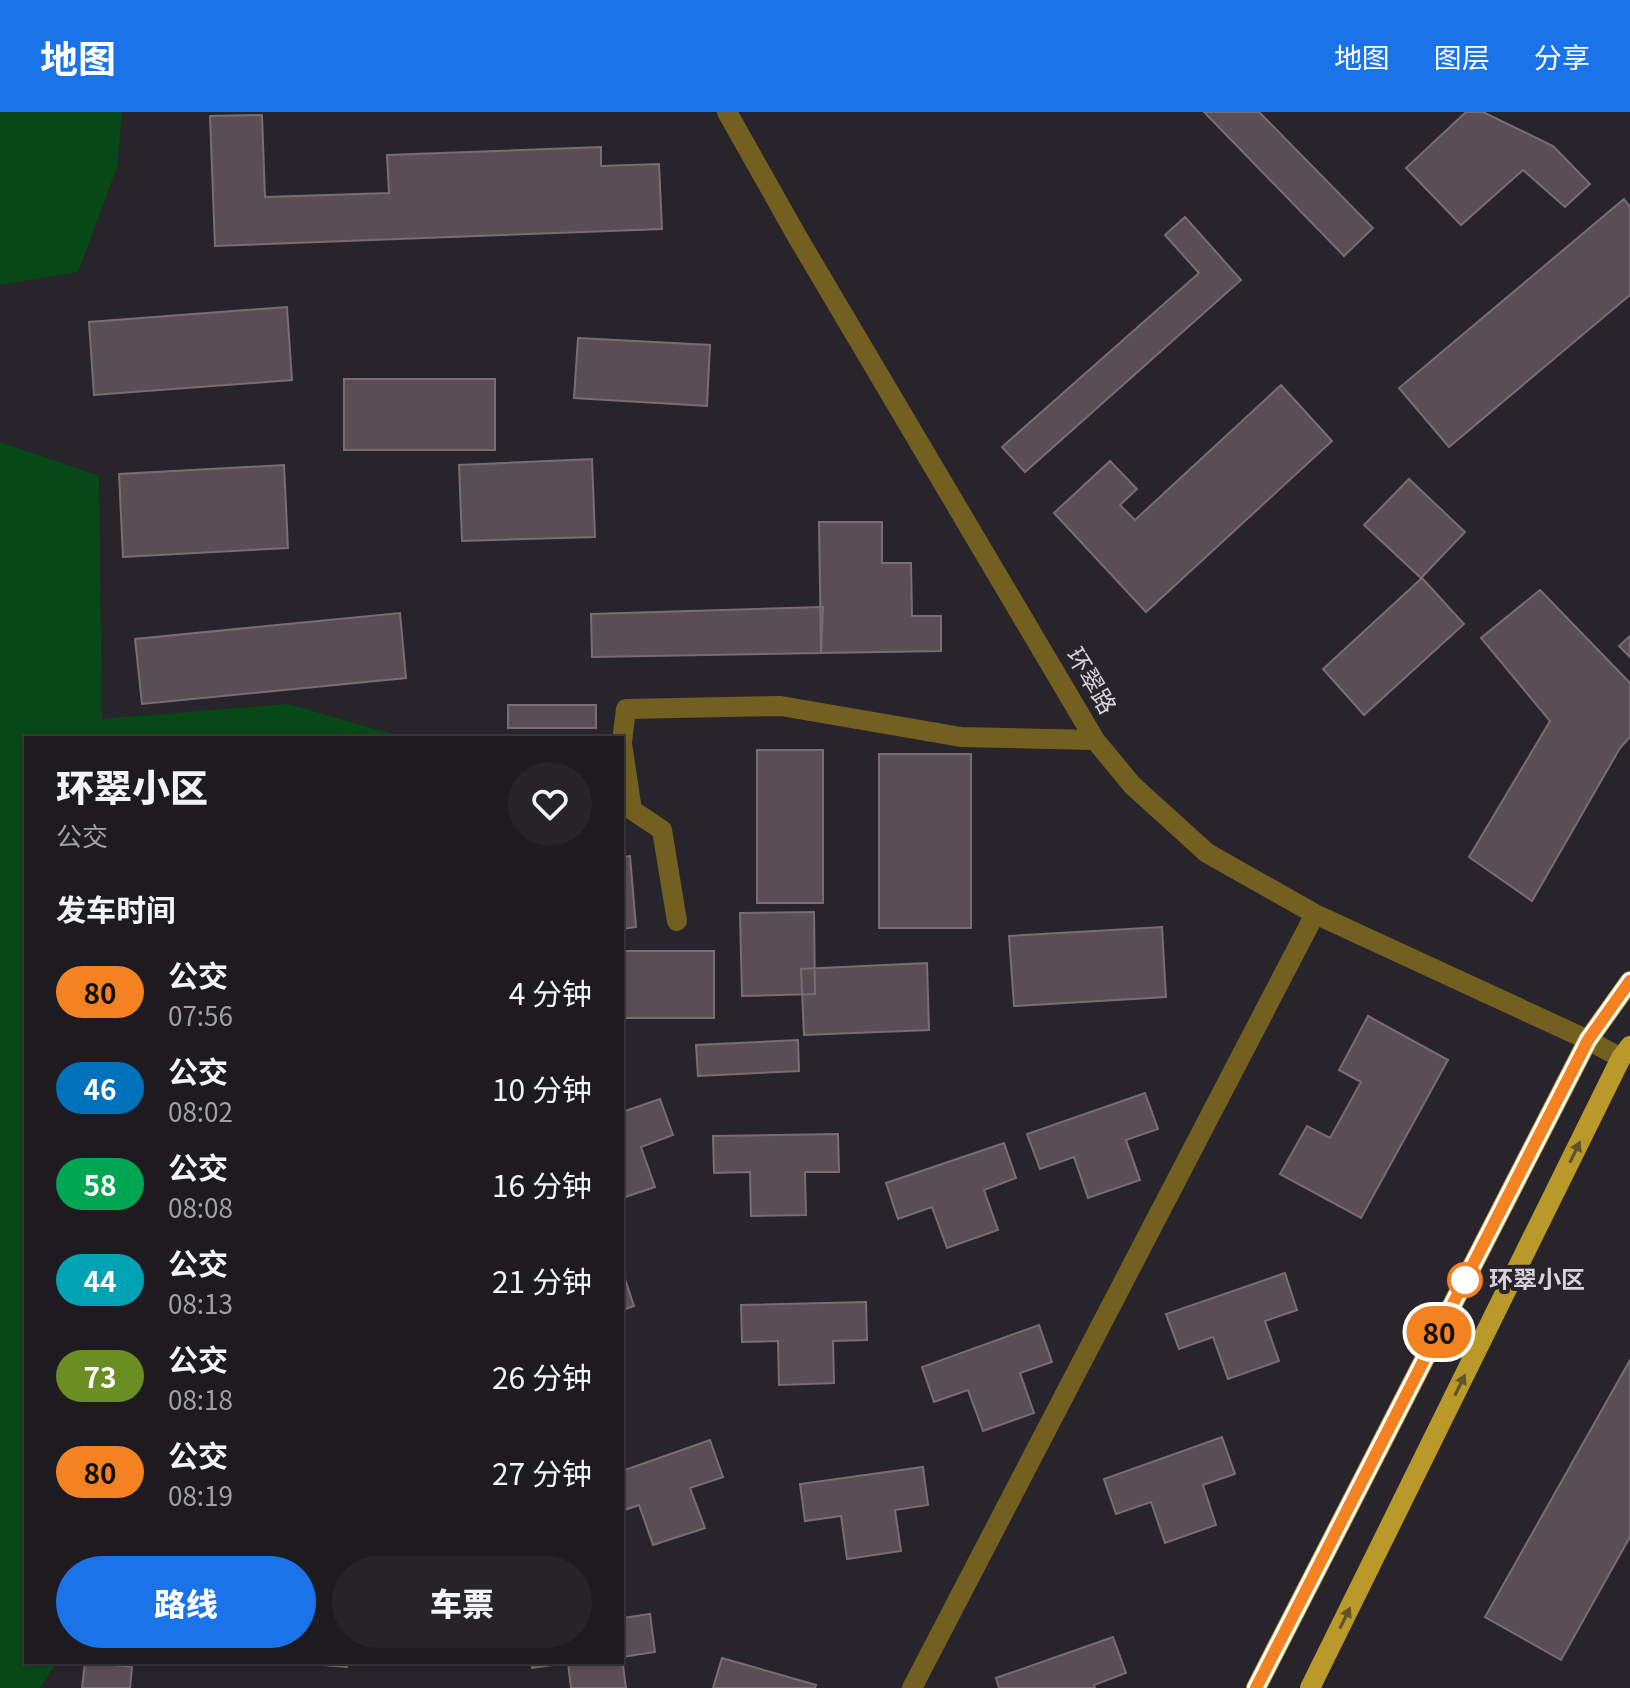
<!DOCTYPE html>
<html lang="zh">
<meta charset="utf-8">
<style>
body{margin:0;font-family:Georgia,"Noto Sans SC",serif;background:#262429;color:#f1f3f6;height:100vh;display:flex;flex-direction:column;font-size:30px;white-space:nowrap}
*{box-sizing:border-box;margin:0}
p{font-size:26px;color:#a1a1a5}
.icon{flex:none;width:44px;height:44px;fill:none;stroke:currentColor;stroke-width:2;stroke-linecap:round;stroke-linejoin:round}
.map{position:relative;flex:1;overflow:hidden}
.side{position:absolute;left:24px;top:624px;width:600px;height:928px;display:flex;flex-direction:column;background:#1e1b20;border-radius:0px;box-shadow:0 2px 6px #0004,0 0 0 2px #3c393e}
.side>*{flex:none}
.badge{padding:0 16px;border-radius:26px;font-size:28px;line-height:52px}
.map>.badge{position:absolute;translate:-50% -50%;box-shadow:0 0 0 4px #fff}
h2{padding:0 32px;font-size:30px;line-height:72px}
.round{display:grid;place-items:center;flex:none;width:84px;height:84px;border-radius:42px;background:#262429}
.head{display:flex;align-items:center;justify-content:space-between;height:136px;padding:0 32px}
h1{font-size:38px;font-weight:800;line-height:60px}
.cta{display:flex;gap:16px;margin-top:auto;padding:16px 32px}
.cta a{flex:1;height:92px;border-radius:48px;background:#1a73e8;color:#fff;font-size:32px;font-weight:800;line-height:92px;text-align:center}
.cta a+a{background:#262429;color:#f1f3f6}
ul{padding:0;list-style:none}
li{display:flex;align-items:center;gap:24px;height:96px;padding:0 32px}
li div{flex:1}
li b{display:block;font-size:30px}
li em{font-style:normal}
li .badge{min-width:88px;font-weight:700;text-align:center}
header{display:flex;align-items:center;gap:48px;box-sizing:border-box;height:112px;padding:0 40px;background:#1a73e8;color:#fff}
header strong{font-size:38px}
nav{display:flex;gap:44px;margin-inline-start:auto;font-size:28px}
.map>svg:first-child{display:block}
</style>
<header>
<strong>地图</strong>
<nav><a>地图</a><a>图层</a><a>分享</a></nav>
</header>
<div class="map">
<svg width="1630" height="1576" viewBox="0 0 1630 1576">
<rect width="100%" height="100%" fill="#28242b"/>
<!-- green -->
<path fill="#064917" d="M0,0H122L117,55L78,160L0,173Z
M0,330L99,364L102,607L288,592L406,626H26V1550H57L40,1576H0Z"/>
<!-- building -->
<path fill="#594e53" stroke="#796d72" stroke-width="2" d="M1204,0H1259L1373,116L1344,144Z
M1466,0H1483L1553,34L1590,72L1565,95L1523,58L1461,113L1406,56Z
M262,3L265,85L389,81L387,43L601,35V54L659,52L662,117L215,134L210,4Z
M1624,87L1630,95V183L1449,335L1399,276Z
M1185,105L1241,168L1025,360L1002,335L1199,161L1165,123Z
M287,195L292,268L94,283L89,210Z
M578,226L710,233L707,294L574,286Z
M344,267H495V338H344Z
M1281,273L1332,329L1146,500L1054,401L1110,349L1137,377L1120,393L1135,408Z
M592,347L595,425L462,429L459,353Z
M284,353L288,436L123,445L119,362Z
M1409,367L1465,420L1421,466L1364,413Z
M819,410H882V451H911L912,504H941V539L821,541Z
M1422,466L1464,512L1364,603L1323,557Z
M1540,478L1630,571V625L1620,636L1532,789L1469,745L1550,609L1481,526Z
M823,495L821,541L592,545L591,502Z
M400,501L406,566L142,592L135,527Z
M1630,524V545L1619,534Z
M508,593H596V616H508Z
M757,638H823V791H757Z
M879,642H971V816H879Z
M630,744L636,815L622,817V745Z
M814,800L815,882L742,884L740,801Z
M1162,815L1166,885L1014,894L1009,824Z
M622,839H714V906H622Z
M927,851L929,918L804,923L801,857Z
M1368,904L1448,948L1361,1106L1280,1062L1307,1014L1330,1026L1361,970L1339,958Z
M798,928L799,959L698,964L696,933Z
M1145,981L1158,1017L1126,1028L1140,1068L1088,1086L1074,1045L1040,1057L1027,1022Z
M660,987L673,1023L641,1035L655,1075L622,1086V1000Z
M838,1022L839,1060H805L806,1103L751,1104L750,1060L714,1061L713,1024Z
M1004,1031L1016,1066L984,1078L998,1118L947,1136L932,1095L898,1107L886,1071Z
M622,1158L634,1194L622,1198Z
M1285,1161L1297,1198L1265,1209L1279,1249L1228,1267L1213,1225L1179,1237L1166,1202Z
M866,1190L867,1228L833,1229L834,1271L779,1273L778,1229L742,1230L741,1193Z
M1039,1213L1052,1250L1020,1261L1034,1301L983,1319L968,1278L934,1290L922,1255Z
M1630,1248V1425L1561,1548L1485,1505Z
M1222,1325L1235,1362L1203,1373L1216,1413L1165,1431L1151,1390L1116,1402L1104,1367Z
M710,1328L723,1365L690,1376L705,1416L653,1433L639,1393L622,1399V1359Z
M923,1355L928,1393L895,1398L901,1439L847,1447L841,1404L805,1409L800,1372Z
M650,1502L655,1540L622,1545V1506Z
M1113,1525L1126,1561L1094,1573L1095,1576H999L996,1566Z
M622,1546L626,1576H571L568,1551L532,1556L531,1550H622Z
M722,1546L816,1573L815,1576H713Z
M85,1550L132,1555L130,1576H82Z
M282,1550H347V1555Z"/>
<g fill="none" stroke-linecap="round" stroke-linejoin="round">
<!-- minor -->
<path stroke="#735f20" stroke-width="20" d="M727,0L798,126L1095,628L1132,673L1207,741L1315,802L1588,928L1621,946
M622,630L626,597L781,594L961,625L1095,628
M622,632L632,698L662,718L677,809
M912,1576L1315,802"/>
<!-- major -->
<path stroke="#b9992a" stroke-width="20" d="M1256,1576L1588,928L1630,869
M1310,1576L1621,946L1630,934"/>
</g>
<!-- one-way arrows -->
<defs><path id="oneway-solid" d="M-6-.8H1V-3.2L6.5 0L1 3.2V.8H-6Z" transform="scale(2)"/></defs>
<g fill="#62532b">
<use href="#oneway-solid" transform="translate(1575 1040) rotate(-64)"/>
<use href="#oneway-solid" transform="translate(1460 1273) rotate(-64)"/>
<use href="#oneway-solid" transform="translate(1345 1506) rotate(-64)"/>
</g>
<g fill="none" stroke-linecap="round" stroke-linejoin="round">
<defs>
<path id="line" d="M1256,1576L1588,928L1630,869"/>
</defs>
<!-- line casing -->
<use href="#line" stroke="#fff" stroke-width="18"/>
<!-- line -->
<use href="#line" stroke="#f58220" stroke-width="12"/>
</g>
<!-- markers -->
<circle fill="#fff" stroke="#f58220" stroke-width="4" cx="1465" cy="1168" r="16"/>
<g text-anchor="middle" stroke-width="8" stroke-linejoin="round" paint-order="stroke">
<!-- street labels -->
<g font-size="24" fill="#d8d5da" stroke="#28242b">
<text transform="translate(1091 569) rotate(59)" y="8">环翠路</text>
</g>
<!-- stop labels -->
<g font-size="24" font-weight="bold" fill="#d8d5da" stroke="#28242b" text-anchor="start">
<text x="1489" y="1176">环翠小区</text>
</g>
</g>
</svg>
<b class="badge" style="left:1439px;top:1220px;background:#f58220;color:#111">80</b>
<section class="side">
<div class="head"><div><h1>环翠小区</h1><p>公交</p></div><a class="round"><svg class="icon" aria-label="heart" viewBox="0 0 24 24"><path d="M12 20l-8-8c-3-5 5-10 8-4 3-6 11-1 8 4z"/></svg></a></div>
<h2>发车时间</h2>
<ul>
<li><span class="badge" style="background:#f58220;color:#111">80</span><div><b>公交</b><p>07:56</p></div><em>4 分钟</em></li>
<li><span class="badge" style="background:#0072bc;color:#fff">46</span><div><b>公交</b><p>08:02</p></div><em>10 分钟</em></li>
<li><span class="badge" style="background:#00a651;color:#fff">58</span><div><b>公交</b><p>08:08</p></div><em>16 分钟</em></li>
<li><span class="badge" style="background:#00a3b4;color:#fff">44</span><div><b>公交</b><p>08:13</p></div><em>21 分钟</em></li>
<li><span class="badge" style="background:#6b8e23;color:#fff">73</span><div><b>公交</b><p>08:18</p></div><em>26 分钟</em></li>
<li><span class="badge" style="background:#f58220;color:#111">80</span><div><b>公交</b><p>08:19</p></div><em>27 分钟</em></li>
</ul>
<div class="cta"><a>路线</a><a>车票</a></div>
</section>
</div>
